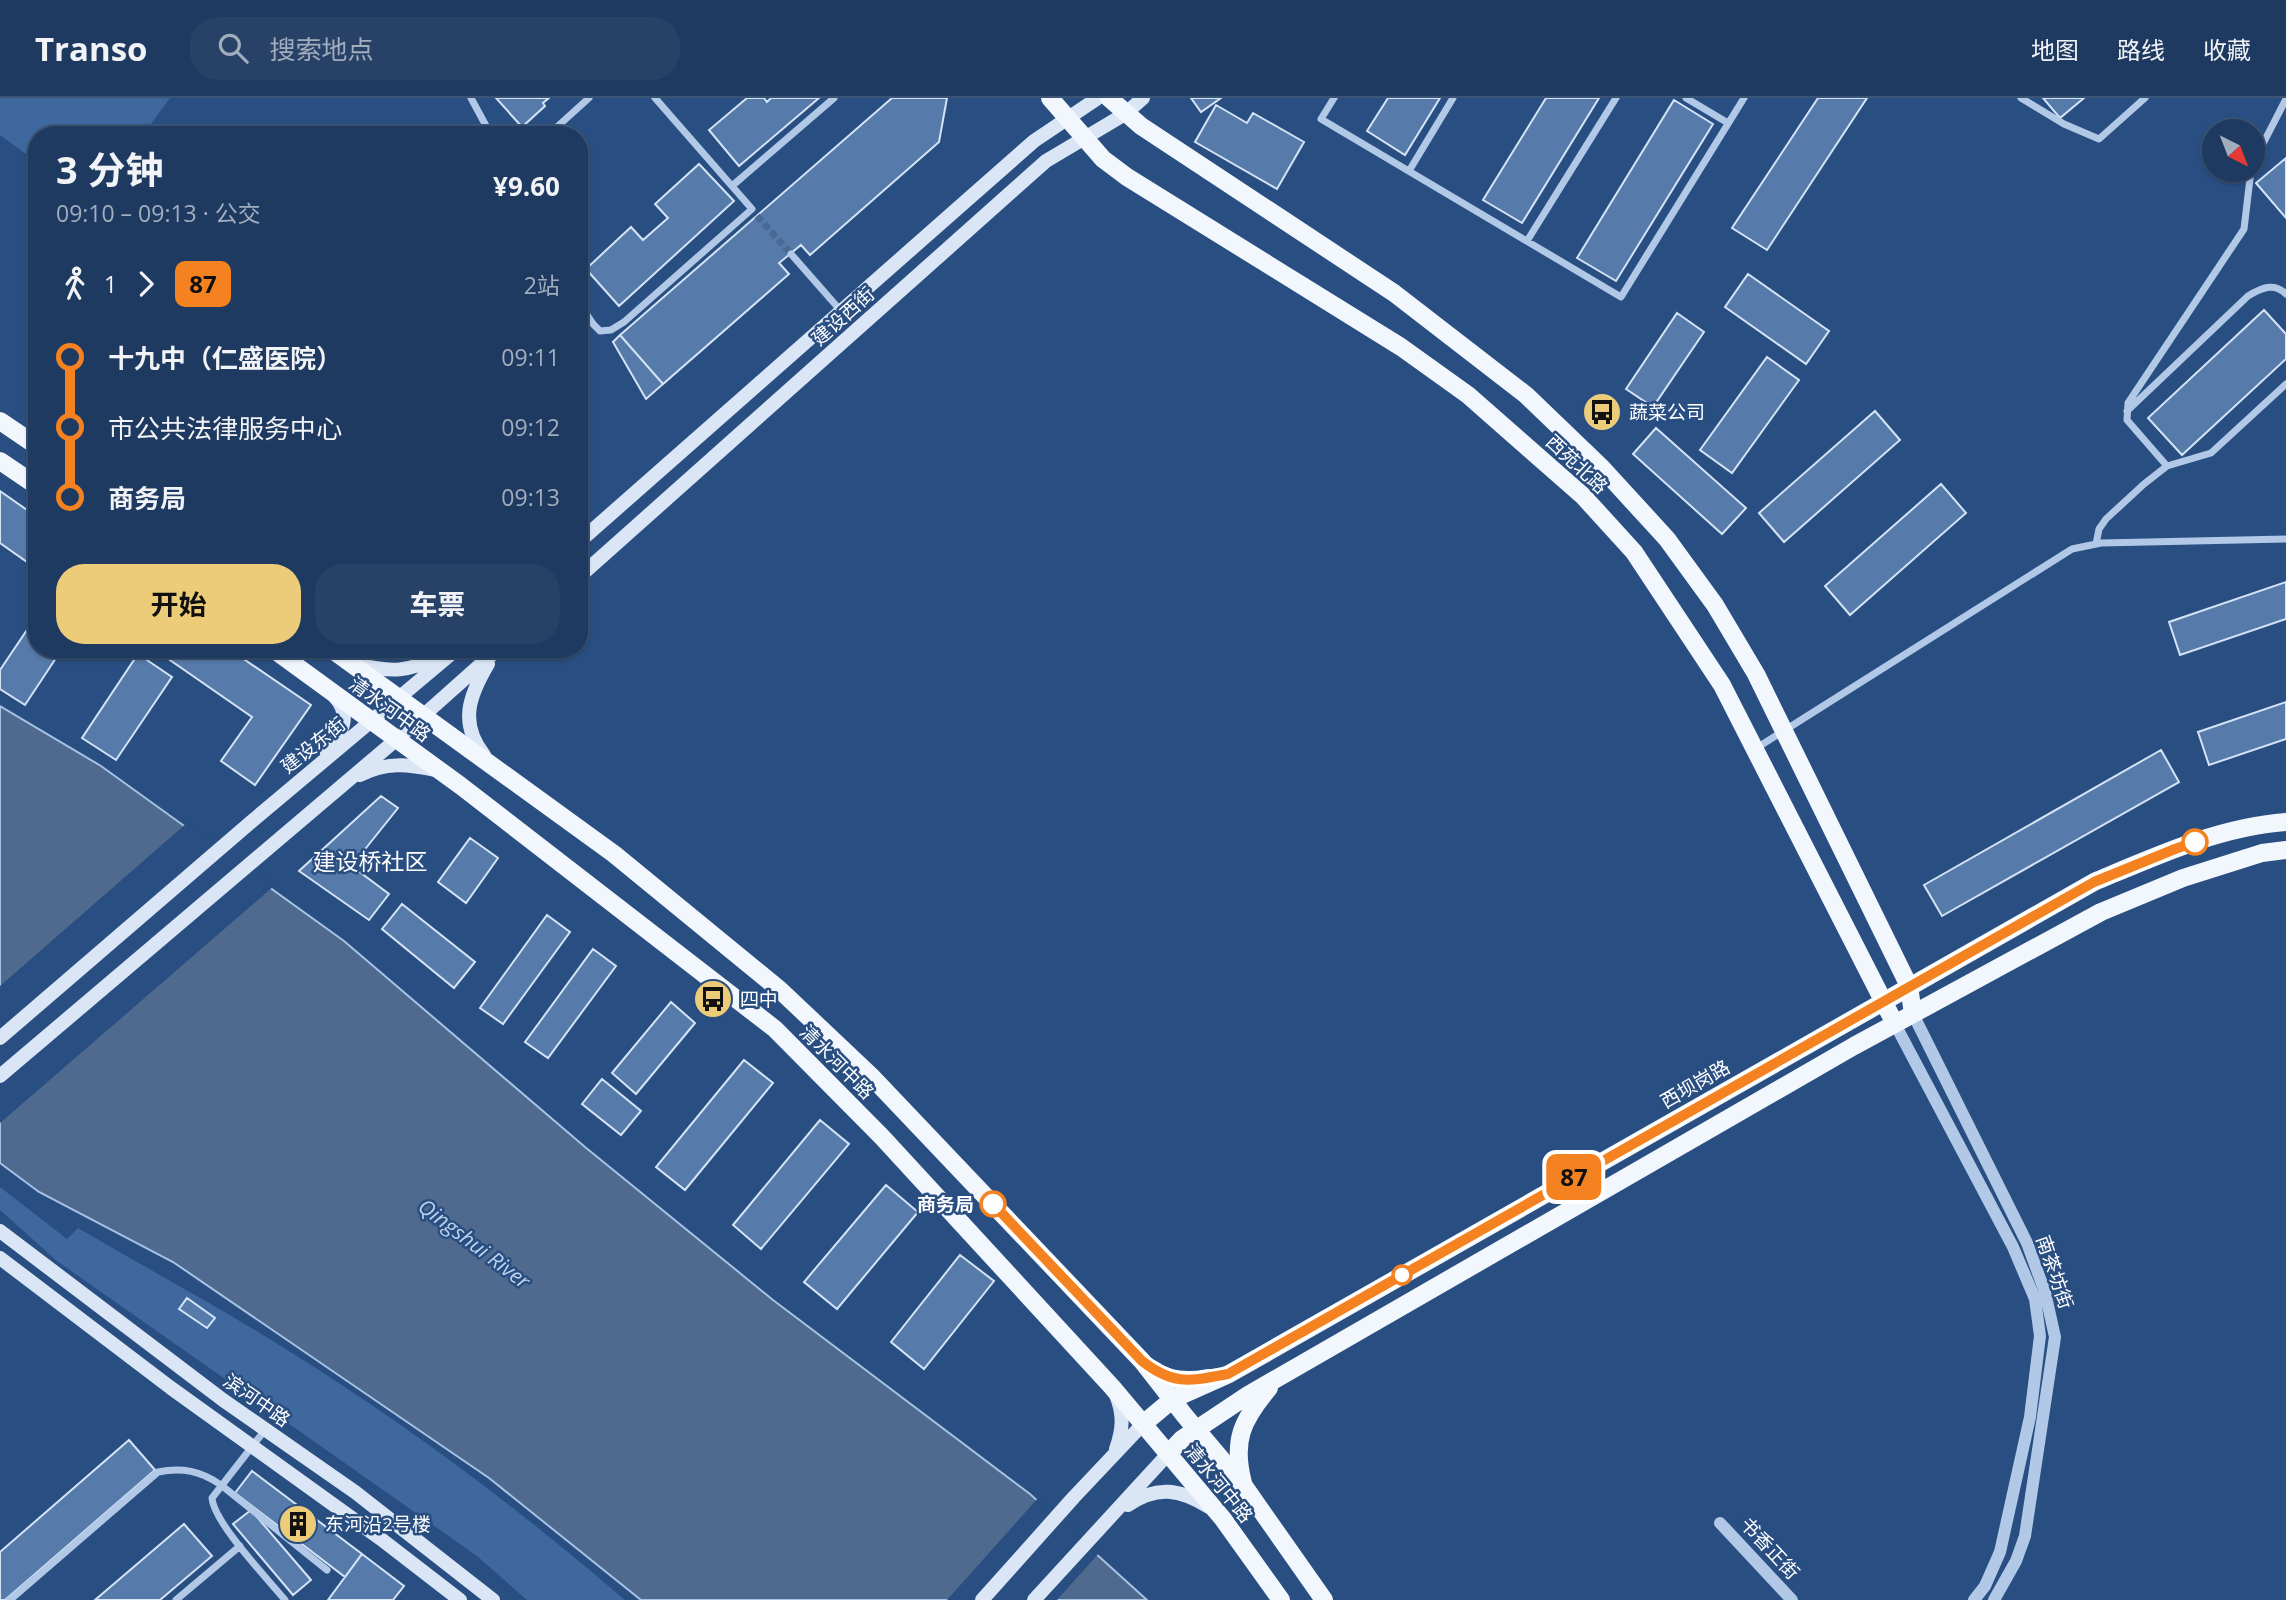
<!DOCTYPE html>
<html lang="zh">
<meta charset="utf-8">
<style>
body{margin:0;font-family:"Open Sans","Noto Sans SC",sans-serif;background:#274167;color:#f1f3f6;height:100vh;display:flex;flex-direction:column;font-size:26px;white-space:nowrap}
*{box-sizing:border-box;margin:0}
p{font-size:23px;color:#a1adbd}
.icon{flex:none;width:38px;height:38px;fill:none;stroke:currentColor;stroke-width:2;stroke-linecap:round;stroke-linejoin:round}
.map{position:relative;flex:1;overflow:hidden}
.details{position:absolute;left:28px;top:28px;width:560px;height:532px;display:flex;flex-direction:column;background:#1f3a61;border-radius:28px;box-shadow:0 2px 5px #0004,0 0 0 2px #3c5476}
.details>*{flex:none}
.badge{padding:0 14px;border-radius:10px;font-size:24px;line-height:46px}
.needle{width:46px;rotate:138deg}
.fabs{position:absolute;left:2202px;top:21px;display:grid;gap:14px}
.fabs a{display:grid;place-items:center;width:63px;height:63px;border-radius:50%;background:#1f3a61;box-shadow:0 2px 5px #0004,0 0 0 2px #3c5476;font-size:35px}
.map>.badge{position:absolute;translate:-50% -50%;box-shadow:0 0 0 4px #fff}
.legs{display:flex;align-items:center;gap:10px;height:77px;padding:0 28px;font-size:23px}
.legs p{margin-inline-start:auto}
.head{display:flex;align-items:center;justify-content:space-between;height:119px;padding:0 28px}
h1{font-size:38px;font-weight:700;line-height:52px}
.cta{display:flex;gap:14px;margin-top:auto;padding:14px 28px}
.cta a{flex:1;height:80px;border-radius:28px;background:#eccc79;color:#111;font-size:28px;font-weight:700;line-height:80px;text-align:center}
.cta a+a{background:#274167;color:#f1f3f6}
ul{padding:0 28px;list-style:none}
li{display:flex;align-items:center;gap:24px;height:70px;font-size:26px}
li i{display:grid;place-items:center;width:10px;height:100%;margin:0 9px;background:currentColor}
li i::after{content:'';width:18px;height:18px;margin:-9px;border:5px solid;border-radius:50%;background:#1f3a61}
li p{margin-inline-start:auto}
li:first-child i{background:linear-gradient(#0000 50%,currentColor 0)}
li:last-child i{background:linear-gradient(currentColor 50%,#0000 0)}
header{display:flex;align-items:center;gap:42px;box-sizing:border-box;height:98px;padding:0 35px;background:#1f3a61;border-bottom:2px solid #3c5476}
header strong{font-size:33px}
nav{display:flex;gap:38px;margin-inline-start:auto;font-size:24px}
.search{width:490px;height:63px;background:#274167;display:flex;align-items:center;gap:18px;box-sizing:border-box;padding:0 24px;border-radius:28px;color:#a1adbd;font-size:26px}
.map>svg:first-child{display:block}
</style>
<header>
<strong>Transo</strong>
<div class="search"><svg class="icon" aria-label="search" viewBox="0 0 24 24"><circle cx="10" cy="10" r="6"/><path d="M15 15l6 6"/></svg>搜索地点</div>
<nav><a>地图</a><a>路线</a><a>收藏</a></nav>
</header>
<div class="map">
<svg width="2286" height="1502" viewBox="0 0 2286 1502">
<rect width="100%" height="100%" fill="#294e81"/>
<!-- green -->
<path fill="#3e689e" d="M0,0H170L143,37H37V64L0,37Z
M0,1089L67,1141L78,1130C146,1170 217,1208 284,1250C404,1324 518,1410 625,1502H527L477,1458L57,1163L0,1112Z"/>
<!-- water -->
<path fill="#4f6a8e" stroke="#a6c3e6" stroke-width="2" d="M0,608L101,668L344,843L585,1049L773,1202L1030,1396L1147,1502H641L489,1380L173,1164L39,1094L0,1065Z"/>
<!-- pier -->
<path fill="#294e81" d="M187,725L274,788L0,1025V888Z
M1039,1399L1100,1454L1057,1502H947Z"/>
<!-- building -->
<path fill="#567bab" stroke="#d4e3f5" stroke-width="2" d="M496,0H549L543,5L545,8L522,29Z
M747,0H764L767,4L771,0H819L739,68L709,32Z
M892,0H947L939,44L810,157L801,147L779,165L789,176L663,286L620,237Z
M1191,0H1221L1201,14Z
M1388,0H1440L1405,57L1367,33Z
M1546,0H1599L1522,125L1483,102Z
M1818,0H1867L1767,152L1732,130Z
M2043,0H2084L2060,20Z
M1674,2L1713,26L1616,183L1577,160Z
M1216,7L1247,25L1253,15L1304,44L1277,91L1195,44Z
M2286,60V120L2256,85Z
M699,66L734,103L619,208L586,171L631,129L643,142L668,120L655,106Z
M1748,176L1829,233L1806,266L1725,209Z
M2264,212L2286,236V261L2182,357L2148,320Z
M1677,215L1704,234L1653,309L1626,291Z
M620,237L663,286L646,301L613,244Z
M1767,259L1799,282L1732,375L1700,352Z
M1875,313L1900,342L1784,444L1759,415Z
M1656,330L1746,410L1722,436L1633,356Z
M1941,386L1966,415L1850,517L1825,488Z
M0,393L37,419V471L0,445Z
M2286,484V521L2180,557L2169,524Z
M37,517V551H62L25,607L0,591V572Z
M154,551H229L311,607L255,687L221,663L252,619Z
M138,556L172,579L116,662L82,640Z
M2286,604V641L2209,667L2198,634Z
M2161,652L2179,684L1942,818L1924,787Z
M381,698L398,710L358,760L351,755L345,763L389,796L369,822L299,773Z
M470,740L498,760L466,805L438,784Z
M402,806L475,864L454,890L382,831Z
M547,817L570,834L503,926L480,910Z
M593,851L616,868L548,960L525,944Z
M671,904L695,925L636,996L612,975Z
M744,962L773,985L685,1092L656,1069Z
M602,981L641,1013L621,1037L582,1006Z
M820,1022L849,1046L761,1151L733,1127Z
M886,1087L918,1114L837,1211L804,1184Z
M960,1157L994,1183L924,1271L891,1244Z
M187,1200L215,1220L207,1230L179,1211Z
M129,1342L155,1372L5,1502H0V1454Z
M252,1373L362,1456L345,1479L235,1395Z
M251,1412L311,1482L293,1497L233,1426Z
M184,1426L212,1458L160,1502H95Z
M362,1456L404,1488L393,1502H328Z"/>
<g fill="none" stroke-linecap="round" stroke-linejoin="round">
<!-- minor-tunnel -->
<path stroke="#496994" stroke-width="7" stroke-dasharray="7 3.5" stroke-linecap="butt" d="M757,118L791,156"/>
<!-- minor -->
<path stroke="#b1c8e6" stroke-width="7" d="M471,0L491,37
M1334,0L1321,21L1621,199L1744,0
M1686,0L1728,25
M2021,0L2064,26L2099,41L2145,0
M548,37L589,0
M2252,67L2286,1
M1409,73L1453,0
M732,88L834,0
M1527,143L1616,0
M791,156L841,213
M579,205L593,226L600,233L611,232L624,224L752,111L655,0
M2127,313L2248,198C2261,190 2274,184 2286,196
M2167,368L2127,322L2128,305L2244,131L2251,72
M2096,446L2099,431L2106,421L2144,386L2167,368L2211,355L2286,286
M1755,651L2072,451L2101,445L2286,441
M265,1332L212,1400C214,1425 267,1480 285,1502
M10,1502L158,1374C182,1369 201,1373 221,1387L327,1472
M176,1502L240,1448"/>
<!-- tertiary -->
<path stroke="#b1c8e6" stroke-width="12" d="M1913,916L2027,1145L2045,1194L2055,1239L2025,1438L2016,1463L1994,1502
M1895,926L2013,1149L2035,1201L2040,1238L2030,1319L2000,1454L1985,1488L1974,1502
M1720,1425L1792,1502"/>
<!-- secondary -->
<path stroke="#dae6f6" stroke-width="14" d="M579,444L1034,43L1098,0
M579,479L1046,63L1125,16L1143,0
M356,566C393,575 407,574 441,558
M327,655C340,637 353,619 335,599
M484,657C459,625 469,598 488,566
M360,677C386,664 407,666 435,672
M0,940L251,724L457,551
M0,978L397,641L498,551
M0,1133L223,1302L355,1394L493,1502
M0,1160L171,1290L381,1441L460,1502
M1116,1297C1124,1317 1123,1331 1116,1351
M1128,1407C1157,1387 1180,1391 1209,1409
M982,1502L1074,1399L1143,1326
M1034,1502L1168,1356"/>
<!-- primary -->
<path stroke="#f2f6fd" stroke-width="18" d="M1050,0L1103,61L1127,79L1401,249L1468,297L1583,398L1634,454L1722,587L1895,926
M1109,0L1141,28L1394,195L1526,297L1602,370L1667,441L1715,507L1756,576L1909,888L1913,916
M0,323L37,348
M0,363L37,388
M273,551L461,688L775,931L882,1039L1112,1289L1223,1421L1281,1502
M331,551L614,756L780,892L871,978L1142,1263L1185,1318L1244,1388L1324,1502
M1152,1271C1168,1283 1188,1284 1208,1280
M1143,1326L1173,1301L1229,1276L2094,784C2156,758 2219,729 2286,724
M1168,1356L1182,1341L1248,1297L1854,948L2101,814L2183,780L2262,755L2286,752
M1243,1385C1232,1343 1242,1322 1269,1290"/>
</g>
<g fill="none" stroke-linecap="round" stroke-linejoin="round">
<defs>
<path id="line-1" d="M993,1106L1142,1263C1174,1288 1190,1283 1228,1276L2094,784L2175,751L2195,744"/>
</defs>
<!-- line-1 casing -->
<use href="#line-1" stroke="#fff" stroke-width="16"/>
<!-- line-1 -->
<use href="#line-1" stroke="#f58220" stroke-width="10"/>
</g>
<!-- icons -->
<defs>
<symbol id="bus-disc" viewBox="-11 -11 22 22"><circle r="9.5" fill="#eccc79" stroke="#294e81"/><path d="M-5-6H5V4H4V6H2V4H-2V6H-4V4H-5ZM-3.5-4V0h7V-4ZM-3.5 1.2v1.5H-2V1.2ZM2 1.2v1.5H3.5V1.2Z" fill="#111"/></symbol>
<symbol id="building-disc" viewBox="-11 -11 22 22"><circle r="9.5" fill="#eccc79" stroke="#294e81"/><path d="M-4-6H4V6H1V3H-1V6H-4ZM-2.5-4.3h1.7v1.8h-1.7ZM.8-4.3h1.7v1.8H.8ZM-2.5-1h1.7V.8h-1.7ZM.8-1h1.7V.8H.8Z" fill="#111"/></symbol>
</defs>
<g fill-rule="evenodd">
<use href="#bus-disc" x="1580" y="292" width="44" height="44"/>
<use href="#bus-disc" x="691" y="879" width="44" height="44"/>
<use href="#building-disc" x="276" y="1404" width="44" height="44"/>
</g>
<!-- markers -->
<g fill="#fff" stroke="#f58220" stroke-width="3.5">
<circle cx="2195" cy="744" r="12"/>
<circle cx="993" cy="1106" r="12"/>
<circle cx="1402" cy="1177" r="9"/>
</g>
<g text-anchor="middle" stroke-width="5" stroke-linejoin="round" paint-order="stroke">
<!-- street labels -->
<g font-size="19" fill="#fff" stroke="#294e81">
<text transform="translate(843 218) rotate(-42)" y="7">建设西街</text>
<text transform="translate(1577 366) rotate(43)" y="7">西苑北路</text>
<text transform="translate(390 611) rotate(36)" y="7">清水河中路</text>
<text transform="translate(313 647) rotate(-39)" y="7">建设东街</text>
<text transform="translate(837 964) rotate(45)" y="7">清水河中路</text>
<text transform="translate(1695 986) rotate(-30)" y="7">西坝岗路</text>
<text transform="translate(2055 1174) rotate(71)" y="7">南茶坊街</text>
<text transform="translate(257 1302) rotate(35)" y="7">滨河中路</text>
<text transform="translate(1219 1385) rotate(51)" y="7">清水河中路</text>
<text transform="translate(1770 1450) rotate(47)" y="7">书香正街</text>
</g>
<!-- poi labels -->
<g font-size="19" fill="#fff" stroke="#294e81" text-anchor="start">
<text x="1629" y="321">蔬菜公司</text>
<text x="740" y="908">四中</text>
<text x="325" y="1433">东河沿2号楼</text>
</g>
<!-- stop labels -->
<g font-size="19" font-weight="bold" fill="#fff" stroke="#294e81" text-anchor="end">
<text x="974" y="1113">商务局</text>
</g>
<!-- water labels -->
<g font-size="21" font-style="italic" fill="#bdd2ed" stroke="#294e81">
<text transform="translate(474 1146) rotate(37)" y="7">Qingshui River</text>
</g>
<!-- quarter labels -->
<g font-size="23" fill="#fff" stroke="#294e81">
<text x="370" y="772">建设桥社区</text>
</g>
</g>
</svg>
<div class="fabs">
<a><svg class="needle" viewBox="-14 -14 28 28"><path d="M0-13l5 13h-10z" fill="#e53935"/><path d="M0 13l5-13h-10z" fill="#a1adbd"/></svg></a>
</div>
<b class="badge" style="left:1574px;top:1079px;background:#f58220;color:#111">87</b>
<section class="details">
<div class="head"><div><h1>3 分钟</h1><p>09:10 – 09:13 · 公交</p></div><b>¥9.60</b></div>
<div class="legs"><svg class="icon" aria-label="walk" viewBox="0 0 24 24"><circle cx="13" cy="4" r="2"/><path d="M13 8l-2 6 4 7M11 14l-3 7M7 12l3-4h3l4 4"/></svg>1<svg class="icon" aria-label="forward" viewBox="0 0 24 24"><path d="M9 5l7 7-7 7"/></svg><b class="badge" style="background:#f58220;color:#111">87</b><p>2站</p></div>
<ul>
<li><i style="color:#f58220"></i><b>十九中（仁盛医院）</b><p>09:11</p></li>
<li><i style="color:#f58220"></i><span>市公共法律服务中心</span><p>09:12</p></li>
<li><i style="color:#f58220"></i><b>商务局</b><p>09:13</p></li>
</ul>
<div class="cta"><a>开始</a><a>车票</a></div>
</section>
</div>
